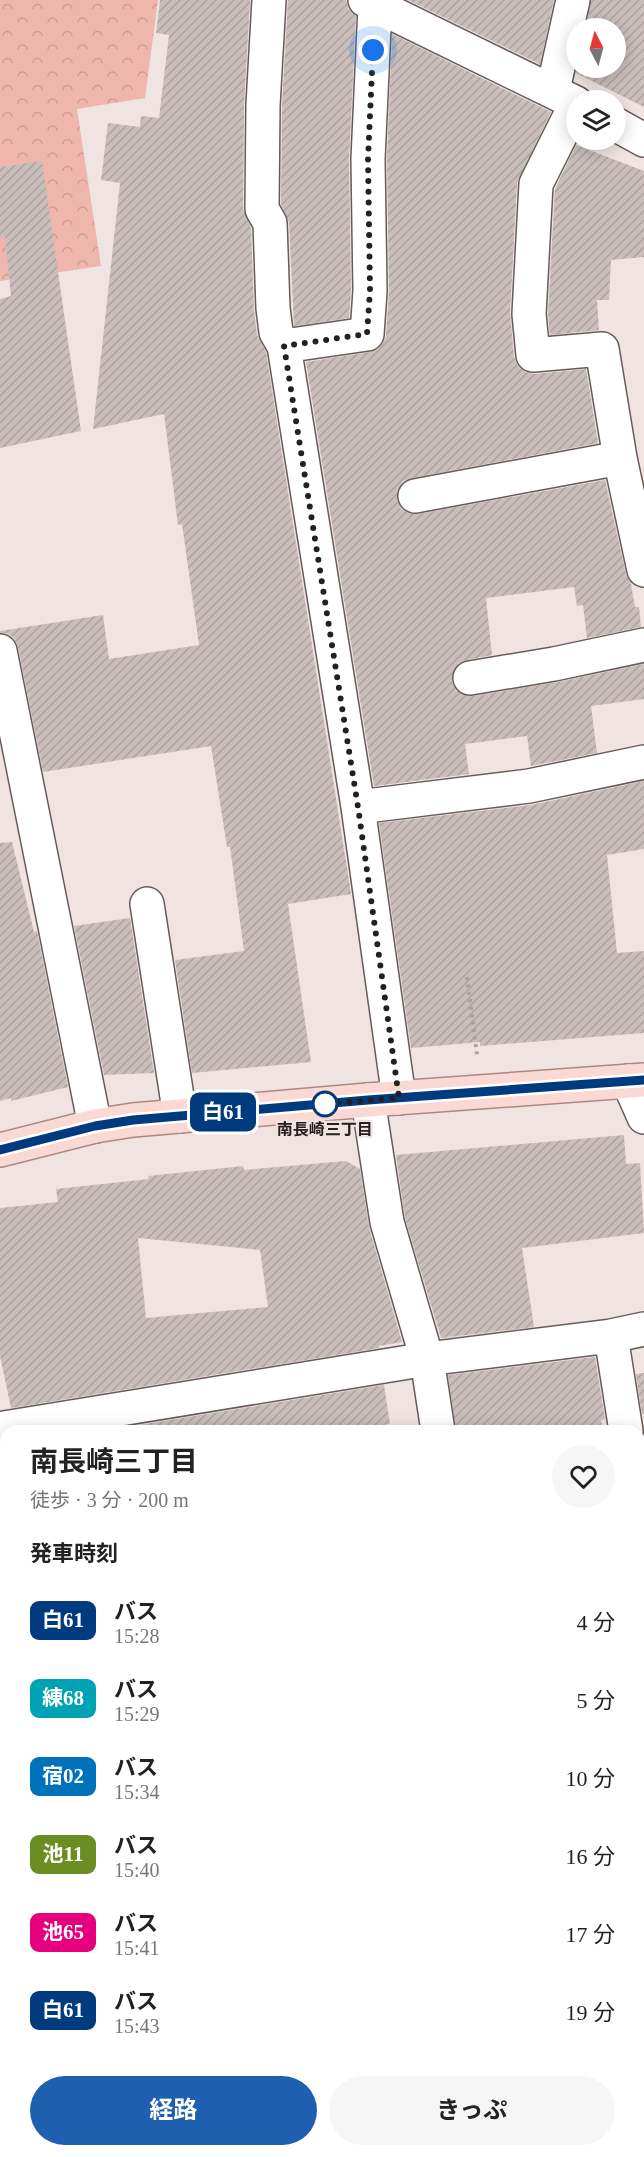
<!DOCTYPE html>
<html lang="ja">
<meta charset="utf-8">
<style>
body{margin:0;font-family:"Times New Roman","Noto Sans JP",serif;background:#f6f6f6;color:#222;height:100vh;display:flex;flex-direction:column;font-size:22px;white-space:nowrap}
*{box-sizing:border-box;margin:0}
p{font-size:20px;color:#767676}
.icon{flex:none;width:33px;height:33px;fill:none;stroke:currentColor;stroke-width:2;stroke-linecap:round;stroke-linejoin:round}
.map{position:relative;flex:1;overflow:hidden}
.panel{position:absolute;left:0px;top:1425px;width:645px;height:732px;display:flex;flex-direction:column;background:#fff;border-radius:18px 18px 0 0;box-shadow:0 3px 15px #0003}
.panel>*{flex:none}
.badge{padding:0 12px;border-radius:9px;font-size:21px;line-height:39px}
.needle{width:39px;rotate:354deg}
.buttons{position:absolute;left:566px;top:18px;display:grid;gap:12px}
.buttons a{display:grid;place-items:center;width:60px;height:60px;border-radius:50%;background:#fff;box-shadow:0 3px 15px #0003;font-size:30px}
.you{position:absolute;width:30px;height:30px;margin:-15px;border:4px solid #fff;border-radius:50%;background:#1a73e8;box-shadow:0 0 0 9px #1a73e833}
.map>.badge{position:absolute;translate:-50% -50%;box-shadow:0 0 0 3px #fff}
h2{padding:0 30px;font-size:22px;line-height:54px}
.round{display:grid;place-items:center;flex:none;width:63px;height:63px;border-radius:32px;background:#f6f6f6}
.head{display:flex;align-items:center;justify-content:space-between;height:102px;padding:0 30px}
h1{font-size:28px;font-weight:700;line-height:45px}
.primary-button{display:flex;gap:12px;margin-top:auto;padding:12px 30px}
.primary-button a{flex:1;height:69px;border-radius:36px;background:#1f5fb0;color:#fff;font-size:24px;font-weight:700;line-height:69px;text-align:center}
.primary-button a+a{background:#f6f6f6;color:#222}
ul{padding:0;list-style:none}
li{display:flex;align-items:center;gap:18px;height:78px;padding:0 30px}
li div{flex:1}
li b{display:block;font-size:22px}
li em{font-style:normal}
li .badge{min-width:66px;font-weight:700;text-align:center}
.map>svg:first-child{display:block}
</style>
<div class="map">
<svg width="644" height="2157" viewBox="0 0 644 2157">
<defs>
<pattern id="park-crowns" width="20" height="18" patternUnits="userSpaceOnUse" patternTransform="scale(1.5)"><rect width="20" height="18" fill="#efb6ac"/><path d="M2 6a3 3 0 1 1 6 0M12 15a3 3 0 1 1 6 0" fill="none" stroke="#cd9c94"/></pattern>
<pattern id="building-hatch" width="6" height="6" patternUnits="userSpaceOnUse" patternTransform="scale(1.5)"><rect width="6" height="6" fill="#c9bebc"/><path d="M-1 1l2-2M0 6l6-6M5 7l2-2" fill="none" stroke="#aca3a1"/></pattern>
</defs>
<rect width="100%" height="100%" fill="#efe4e2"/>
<!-- park -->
<path fill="url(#park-crowns)" d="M0,0H158L145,98L77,109L101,266L0,281Z"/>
<!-- building -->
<path fill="url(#building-hatch)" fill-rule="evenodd" d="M160,0H250L244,105L243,209L251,228L254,310L257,335L266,352L351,894L288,904L311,1062L192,1073L175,960L244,951L230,847H227L211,746L43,772L18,647L14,638L7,633H0V631L103,615L109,659L199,645L182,524L178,525L164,414L93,429L120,183L101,180L108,123L140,127L141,116L159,118L169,35L156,33Z
M288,0H346L349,10L356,16L349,159L351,290L349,318L294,326L289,222L281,204L282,106Z
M408,0H554L540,64Z
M591,0H644V107L576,73L577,68H615V28H586Z
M392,34L551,112L517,183L510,313L514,357L518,366L526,372L534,374L586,369L598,443L412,478L403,481L398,489L397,500L401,509L408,513L418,514L605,480L626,574L631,584L635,607H639L641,627L587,638L583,605L577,606L574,587L486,598L492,655L467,660L459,663L453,671L452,682L456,690L463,695L473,696L558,682L644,664V699L591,706L597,753L531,766L527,736L465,744L469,774L374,786L306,362L370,352L378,349L383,343L386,336L389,291L387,159Z
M576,145L644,171V257L611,260L609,300H597L599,330L550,335L548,314L555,189Z
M42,161L81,431L0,448V299L11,296L5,237L0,238V167Z
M644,781V849L607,855L617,953L644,951V1033L480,1046V1042L411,1048L379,823L531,805Z
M12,842L34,932L37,931L68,1087L11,1101V1098L0,1101V843Z
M130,918L154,1073L104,1075L74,926Z
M624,1135L626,1164L640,1163L644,1233L522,1248L534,1327L441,1338L405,1218L396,1155Z
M346,1161L360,1169L369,1227L402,1342L379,1346V1348L11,1408L0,1356V1208L58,1202L56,1189L149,1179L148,1176L243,1166L244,1170ZM138,1238L260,1250L268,1307L146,1318Z
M595,1357L605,1419L601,1420L602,1426L573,1431H456L448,1375Z
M644,1373V1414H642L636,1374Z
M384,1385L390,1424L370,1427L371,1431H102Z"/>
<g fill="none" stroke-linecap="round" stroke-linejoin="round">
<defs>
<path id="minor" d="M269,0L263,105L262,209L270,223L273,308L276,332L284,346
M365,0L576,103
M375,6L368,159L370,291L367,334L284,346L358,807L399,1098
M553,90L573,0
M576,104L536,184L529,314L533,355L602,349L620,458L644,570
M615,124L644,140
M415,496L620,458
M0,651L95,1126
M470,678L554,664L644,645
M358,807L529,786L644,762
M147,904L180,1116
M628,1081L644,1117
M368,1100L387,1222L427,1359L438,1431
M611,1336L626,1431
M4,1428L427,1359L611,1336L644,1329
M639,1507L644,1537
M639,1719L644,1721
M0,1748L6,1743
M639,1863L644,1857
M0,1873L6,1879
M639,2125L644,2129
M267,2151L273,2157
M424,2151L431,2157
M371,2157L377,2151"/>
<path id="major" d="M0,1150L95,1126L133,1120L368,1100L644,1080
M0,2063L6,2067
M0,2115L6,2119
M53,2151L62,2157
M127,2151L136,2157"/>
</defs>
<!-- minor casing -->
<use href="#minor" stroke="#665c5a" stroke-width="36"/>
<!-- major casing -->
<use href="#major" stroke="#ac8882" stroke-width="36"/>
<!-- path -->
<path stroke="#a89f9e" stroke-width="4" stroke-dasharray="3 4.5" stroke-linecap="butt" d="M467,977L477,1055"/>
<!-- minor -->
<use href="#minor" stroke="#fff" stroke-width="33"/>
<!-- major -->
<use href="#major" stroke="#fad9d4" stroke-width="33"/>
</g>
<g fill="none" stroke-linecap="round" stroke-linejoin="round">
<defs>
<path id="line" d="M0,1150L95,1126L133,1120L368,1100L644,1080"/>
</defs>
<!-- line casing -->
<use href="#line" stroke="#fff" stroke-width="14"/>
<!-- line -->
<use href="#line" stroke="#003b80" stroke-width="9"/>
<!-- walk -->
<path stroke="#24201f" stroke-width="6" stroke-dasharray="0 10.8" d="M325,1104H321L399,1098L358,807L284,346L367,334L370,291L368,159L373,50"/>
</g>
<!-- markers -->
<circle fill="#fff" stroke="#003b80" stroke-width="3" cx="325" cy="1104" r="12"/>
<g text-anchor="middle" stroke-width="4.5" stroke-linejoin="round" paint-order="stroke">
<!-- stop labels -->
<g font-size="16" font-weight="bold" fill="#24201f" stroke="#efe4e2">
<text x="325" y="1135">南長崎三丁目</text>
</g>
</g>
</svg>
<div class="buttons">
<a><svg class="needle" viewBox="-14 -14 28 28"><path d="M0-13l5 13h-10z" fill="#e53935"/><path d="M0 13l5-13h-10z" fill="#767676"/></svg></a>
<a><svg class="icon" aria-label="layers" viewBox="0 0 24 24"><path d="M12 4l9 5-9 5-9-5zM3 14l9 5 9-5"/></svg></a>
</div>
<div class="you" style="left:373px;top:50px"></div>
<b class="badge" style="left:223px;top:1112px;background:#003b80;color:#fff">白61</b>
<section class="panel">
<div class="head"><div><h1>南長崎三丁目</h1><p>徒歩 · 3 分 · 200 m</p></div><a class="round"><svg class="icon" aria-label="heart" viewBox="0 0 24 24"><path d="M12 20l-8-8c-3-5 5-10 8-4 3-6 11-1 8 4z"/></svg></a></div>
<h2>発車時刻</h2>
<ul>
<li><span class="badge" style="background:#003b80;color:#fff">白61</span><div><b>バス</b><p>15:28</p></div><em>4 分</em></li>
<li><span class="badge" style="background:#00a3b4;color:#fff">練68</span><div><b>バス</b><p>15:29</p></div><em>5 分</em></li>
<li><span class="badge" style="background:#0072bc;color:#fff">宿02</span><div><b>バス</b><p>15:34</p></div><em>10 分</em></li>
<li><span class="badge" style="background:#6b8e23;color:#fff">池11</span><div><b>バス</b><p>15:40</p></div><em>16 分</em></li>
<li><span class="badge" style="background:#e6007e;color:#fff">池65</span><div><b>バス</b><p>15:41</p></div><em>17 分</em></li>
<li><span class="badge" style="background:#003b80;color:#fff">白61</span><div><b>バス</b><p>15:43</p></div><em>19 分</em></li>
</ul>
<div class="primary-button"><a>経路</a><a>きっぷ</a></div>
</section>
</div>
